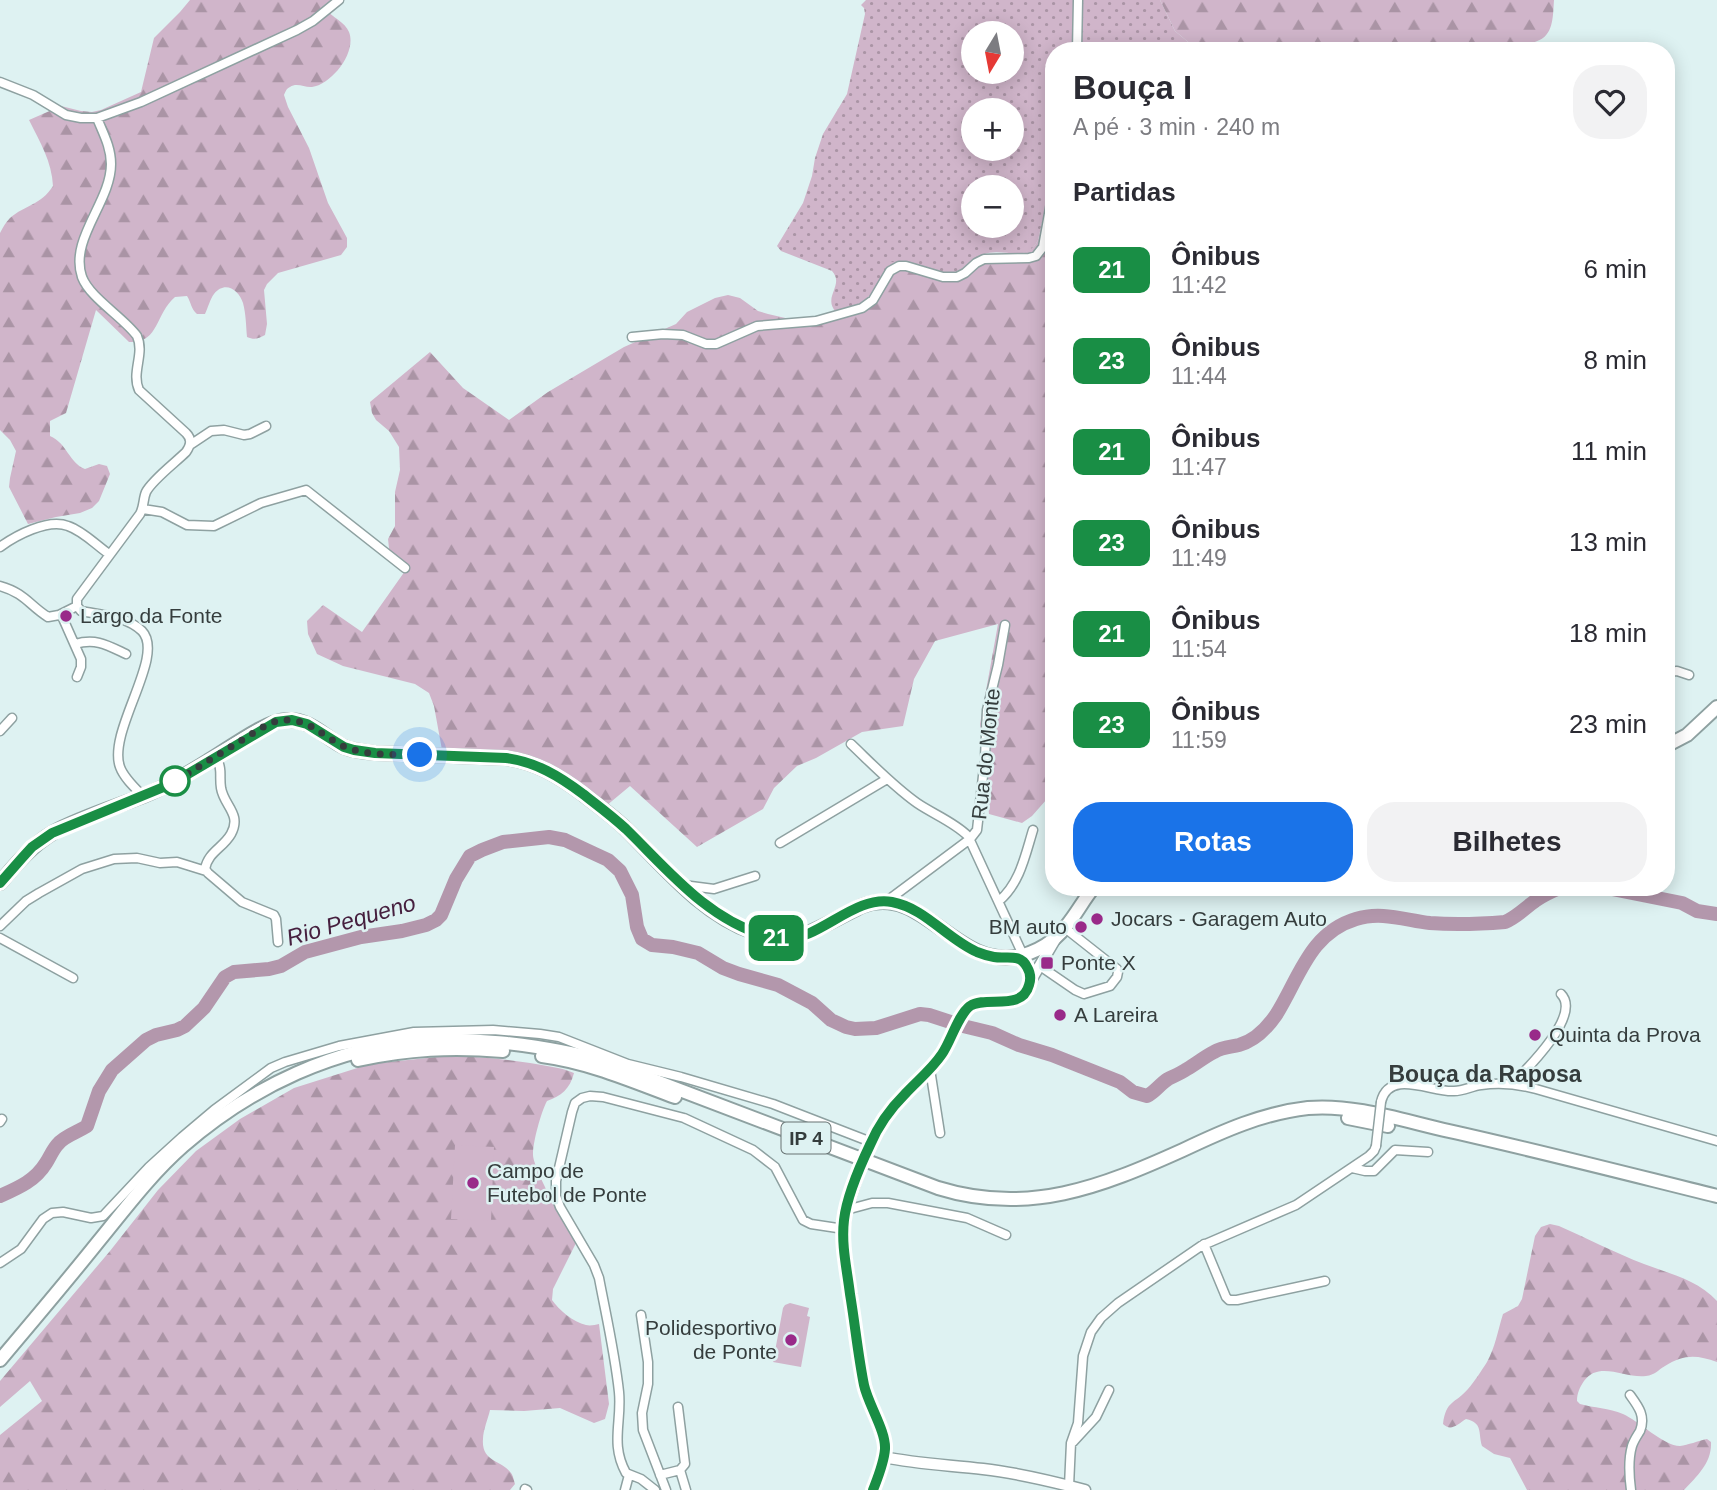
<!DOCTYPE html>
<html lang="pt">
<meta charset="utf-8">
<style>
body{margin:0;font-family:Helvetica,sans-serif;background:#f2f2f3;color:#2b2b33;height:100vh;display:flex;flex-direction:column;font-size:26px;white-space:nowrap}
*{box-sizing:border-box;margin:0}
p{font-size:23px;color:#7c7c81}
.icon{flex:none;width:38px;height:38px;fill:none;stroke:currentColor;stroke-width:2;stroke-linecap:round;stroke-linejoin:round}
.map{position:relative;flex:1;overflow:hidden}
.panel{position:absolute;left:1045px;top:42px;width:630px;height:854px;display:flex;flex-direction:column;background:#fff;border-radius:28px;box-shadow:0 4px 18px #0003}
.panel>*{flex:none}
.badge{padding:0 14px;border-radius:10px;font-size:24px;line-height:46px}
.needle{width:46px;rotate:190deg}
.buttons{position:absolute;left:961px;top:21px;display:grid;gap:14px}
.buttons a{display:grid;place-items:center;width:63px;height:63px;border-radius:50%;background:#fff;box-shadow:0 4px 18px #0003;font-size:35px}
.you{position:absolute;width:35px;height:35px;margin:-18px;border:5px solid #fff;border-radius:50%;background:#1a73e8;box-shadow:0 0 0 10px #1a73e833}
.map>.badge{position:absolute;translate:-50% -50%;box-shadow:0 0 0 4px #fff}
h2{padding:0 28px;font-size:26px;line-height:63px}
.round{display:grid;place-items:center;flex:none;width:74px;height:74px;border-radius:28px;background:#f2f2f3}
.head{display:flex;align-items:center;justify-content:space-between;height:119px;padding:0 28px}
h1{font-size:33px;font-weight:800;line-height:52px}
.cta{display:flex;gap:14px;margin-top:auto;padding:14px 28px}
.cta a{flex:1;height:80px;border-radius:28px;background:#1a73e8;color:#fff;font-size:28px;font-weight:800;line-height:80px;text-align:center}
.cta a+a{background:#f2f2f3;color:#2b2b33}
ul{padding:0;list-style:none}
li{display:flex;align-items:center;gap:21px;height:91px;padding:0 28px}
li div{flex:1}
li b{display:block;font-size:26px}
li em{font-style:normal}
li .badge{min-width:77px;font-weight:700;text-align:center}
.map>svg:first-child{display:block}
</style>
<div class="map">
<svg width="1717" height="1490" viewBox="0 0 1717 1490">
<defs>
<pattern id="grass-dots" width="8" height="8" patternUnits="userSpaceOnUse" patternTransform="scale(1.75)"><rect width="8" height="8" fill="#d0b5ca"/><path d="M2 2h.1M6 6h.1" fill="none" stroke="#aa94a5" stroke-width="1.8" stroke-linecap="round"/></pattern>
<pattern id="forest-firs" width="22" height="20" patternUnits="userSpaceOnUse" patternTransform="scale(1.75)"><rect width="22" height="20" fill="#d0b5ca"/><path d="M5 1l3.5 6h-7zM16 11l3.5 6h-7z" fill="#aa94a5"/></pattern>
</defs>
<rect width="100%" height="100%" fill="#def2f2"/>
<!-- grass -->
<path fill="url(#grass-dots)" fill-rule="evenodd" d="M866,0H1160L1175,31L1199,51H1054L1053,175L1038,240C1027,265 1001,246 983,255C973,260 967,269 956,274L875,290C865,303 851,308 836,312C822,297 845,285 832,271L781,251L777,246L803,203L812,176L815,158L823,134L847,94L865,14L864,8L861,5ZM973,33H1012V72H973ZM973,110H1012V149H973ZM973,187H1012V226H973Z"/>
<!-- forest -->
<path fill="url(#forest-firs)" d="M190,0H335L325,9C332,17 345,22 349,32C357,52 332,84 312,87C305,88 297,82 290,87C286,89 286,91 284,95L288,107L309,148L328,203L347,238V247L341,255L278,273L267,284L264,290L267,324L265,335C258,339 254,340 247,337C246,326 246,314 243,303C239,290 225,280 214,294C210,299 208,308 205,314H197C191,309 191,302 187,296L175,297C155,314 159,344 129,342L96,310L66,413L50,421V436C67,443 69,463 85,469L99,464L107,466L110,474L99,501L92,508L80,513L56,517L28,524L9,487L10,478L16,451L10,440L0,430V233C3,227 6,222 10,218C25,205 41,205 53,186C52,162 40,142 29,120L61,106L81,111L92,112L101,110L141,92L154,38L180,12Z
M1160,0H1554C1553,12 1554,30 1543,38C1538,42 1524,45 1516,51H1347L1346,47L1341,44L1331,51H1199L1175,31Z
M1053,175L1054,791L1032,816L1022,823L989,814L980,724L998,624L935,641L914,679L903,726L862,732L816,758L797,766L774,788L763,809L697,847L630,786L606,806C585,790 564,770 539,760C509,747 474,750 442,750L434,706L429,693L415,684L343,666L317,654L308,634L307,621L323,605L362,632L405,571L390,557L388,539L395,526V492L400,470L399,447L389,431L376,420L372,413L370,402L430,352L463,388L509,420L548,392L624,347L676,324L687,312L715,298L728,295L740,298L758,311L768,314L794,320H814L846,309L869,298L891,262H904L947,274H956L965,270L971,259C976,257 982,254 987,254C1005,252 1029,260 1038,240Z
M446,1056C475,1056 502,1059 530,1063C546,1066 560,1067 574,1073C570,1089 561,1096 547,1101C541,1112 533,1142 533,1154C532,1167 567,1230 576,1243L553,1289L552,1300C559,1310 573,1322 586,1325C590,1326 595,1325 599,1324L609,1404L605,1419L594,1423L560,1408L524,1411L490,1410C488,1419 483,1430 483,1439C481,1462 502,1460 511,1473C513,1475 514,1481 515,1484L510,1490H0V1435L42,1401L30,1381L0,1407V1381L110,1251L158,1190L196,1151L240,1119L294,1088L370,1064Z
M1550,1224L1559,1226C1587,1238 1615,1253 1644,1264C1670,1274 1698,1280 1717,1301V1362C1697,1355 1684,1354 1665,1366C1658,1370 1655,1375 1646,1376C1626,1379 1599,1360 1584,1381C1580,1387 1577,1393 1577,1401L1580,1404C1594,1408 1609,1408 1623,1414C1639,1421 1664,1446 1680,1446C1688,1445 1698,1441 1707,1439L1711,1442C1712,1463 1697,1476 1684,1490H1527L1510,1458L1494,1454L1482,1446C1478,1432 1483,1423 1466,1419C1458,1424 1451,1432 1443,1424C1446,1400 1455,1404 1468,1389C1474,1382 1482,1370 1487,1362C1495,1348 1498,1330 1503,1314L1518,1306L1522,1299L1535,1236L1541,1227Z"/>
<!-- park -->
<path fill="#d0b5ca" d="M455,1145L494,1147L491,1221L451,1219Z
M790,1303L809,1308L807,1316L810,1317L801,1367L773,1362L783,1308L785,1305Z"/>
<g fill="none" stroke-linecap="round" stroke-linejoin="round">
<!-- river -->
<path stroke="#b397ac" stroke-width="14" d="M1602,887L1682,903L1697,911L1717,914
M0,1196C18,1188 35,1181 46,1163C50,1157 53,1149 58,1144C64,1136 78,1132 87,1126L99,1091L112,1070L146,1040L156,1035L177,1030L185,1026L204,1008L225,977L234,972L269,969L281,966L305,952L361,937L402,931L426,925L436,920L441,915L456,879L470,856L482,850L503,842L549,837L565,840L595,854L608,860L620,871L632,895L637,927L642,939L652,945L673,947L698,953L723,968L739,974L778,985L812,1003L831,1020L846,1027L855,1029L876,1028L920,1014L929,1015L963,1026L992,1033L1019,1045L1052,1055L1120,1082L1133,1092L1147,1096C1155,1092 1160,1084 1168,1079C1174,1076 1181,1073 1187,1069C1196,1064 1204,1057 1214,1052C1222,1047 1230,1047 1239,1045C1254,1041 1267,1028 1276,1015C1299,979 1309,933 1356,919C1381,911 1405,920 1430,923C1454,925 1481,924 1505,922C1517,917 1525,908 1535,901C1543,895 1552,891 1562,887"/>
<!-- tertiary-tunnel -->
<path stroke="#bccece" stroke-width="10" stroke-dasharray="10 5" stroke-linecap="butt" d="M857,1177L864,1159"/>
<defs>
<path id="minor" d="M1077,51L1078,0
M0,82L33,95L66,115L81,118H97L141,102L297,30L313,21L339,0
M97,118C103,133 111,147 111,164C111,202 69,239 82,277C90,298 123,317 137,336C145,354 131,372 139,390L186,433C192,439 191,445 186,452C176,462 152,480 146,492C143,499 144,507 140,514L77,599V606L81,611C101,615 127,616 142,631C166,656 107,731 120,767C124,778 135,788 143,796
M632,337L663,334L683,335L706,344H716L757,326L816,321L862,308L873,300L890,271L899,266H906L943,277H957L965,273L976,263L984,259L1029,258L1036,256L1043,247L1054,186
M190,445L211,431L224,430L244,435L250,434L266,426
M143,509L162,512L187,525L214,526L261,503L306,490L405,568
M0,547C15,536 48,518 68,526C83,531 96,545 109,554
M0,586C25,593 29,605 48,617L59,615L77,606
M61,614L81,659V667L77,677
M75,644C96,638 107,645 126,654
M1666,672L1677,671L1689,675
M0,731L12,718
M851,744C872,764 893,786 917,803C933,814 954,822 968,836L1023,955
M216,756C223,772 219,774 221,788C224,806 242,814 231,834C223,848 208,852 205,869L208,873L242,902L274,915L276,919L278,942
M780,843L887,779
M683,885L714,889L755,876
M887,901L970,839L977,830L985,758L987,710L998,665L1005,625
M999,901C1020,883 1025,856 1033,830
M0,926L26,901L39,893L82,869L114,859L137,858L160,863L177,862L206,871
M0,938L73,978
M1040,966L1075,990L1084,994L1110,986L1117,977L1118,972L1117,969L1065,928
M930,1069L940,1133
M1512,1084C1527,1069 1582,1015 1561,994
M1381,1102C1389,1068 1433,1093 1454,1091C1464,1091 1472,1086 1481,1085C1500,1082 1518,1084 1536,1089L1717,1141
M0,1122L2,1119
M1352,1168L1365,1171H1374L1395,1150L1428,1152
M846,1210L872,1203H888L967,1218L1006,1235
M1204,1244L1226,1297L1229,1300H1237L1325,1281
M0,1263L21,1249L43,1219L52,1213L63,1212L91,1218L103,1216L149,1167L182,1137L214,1110L271,1068L285,1062L339,1046L414,1032L493,1030L540,1034L559,1037L628,1064L681,1077L773,1104L871,1142
M641,1315L648,1362V1384L642,1413L643,1430L666,1490
M1630,1395C1638,1406 1646,1416 1640,1431C1637,1436 1634,1440 1632,1446C1628,1460 1629,1475 1631,1490
M1073,1442L1096,1417L1109,1390
M680,1470L686,1490
M660,1475L680,1470L685,1464L678,1407
M1069,1486L1071,1443L1078,1423L1083,1356L1091,1332L1101,1318L1118,1303L1201,1246L1296,1205L1369,1156L1374,1151L1376,1146
M525,1489L527,1490
M625,1490L629,1475
M655,1490L641,1479L626,1473C610,1444 622,1422 619,1392C615,1354 606,1315 599,1278L594,1265L560,1207L556,1196V1181L572,1112L575,1103L582,1098L590,1096L603,1097L684,1118L753,1150L775,1167L803,1220L811,1224L844,1229"/>
<path id="tertiary" d="M1015,957L1027,966L1030,982
M864,1159C873,1137 884,1117 900,1099C915,1082 935,1068 946,1048C953,1035 958,1014 970,1006C989,994 1020,1015 1030,982L1056,938
M857,1177L846,1210L843,1239L863,1380L867,1395L885,1443L883,1461L873,1490
M884,1457C917,1464 950,1465 983,1469C1018,1473 1051,1481 1085,1490"/>
<path id="primary" d="M1666,746L1687,735L1717,707
M0,883C16,864 32,845 54,832C79,818 115,807 143,796C166,787 187,774 208,761C227,750 266,720 287,720C311,719 325,738 344,747C354,751 365,752 375,753L506,758C536,762 559,776 583,794C598,806 614,817 628,831C665,868 702,914 753,932C762,935 773,939 784,939C804,939 843,915 862,906C923,882 956,971 1020,956C1032,953 1044,947 1054,939C1071,925 1080,904 1094,887"/>
<path id="trunk" d="M542,1056C588,1062 632,1081 675,1097
M358,1060C409,1049 451,1047 503,1051
M1348,1118L1388,1126
M0,1360C33,1321 66,1282 98,1242C125,1209 151,1174 183,1146C252,1086 336,1047 427,1040C454,1038 481,1041 507,1043C541,1047 573,1052 606,1062L938,1188C1028,1216 1101,1187 1183,1150C1223,1131 1263,1113 1308,1108C1355,1104 1404,1121 1449,1131C1539,1151 1628,1174 1717,1196"/>
</defs>
<!-- minor casing -->
<use href="#minor" stroke="#8ea1a1" stroke-width="11"/>
<!-- tertiary casing -->
<use href="#tertiary" stroke="#8ea1a1" stroke-width="13"/>
<!-- primary casing -->
<use href="#primary" stroke="#8ea1a1" stroke-width="16"/>
<!-- trunk casing -->
<use href="#trunk" stroke="#8ea1a1" stroke-width="16"/>
<!-- minor -->
<use href="#minor" stroke="#fff" stroke-width="8"/>
<!-- tertiary -->
<use href="#tertiary" stroke="#fff" stroke-width="10"/>
<!-- primary -->
<use href="#primary" stroke="#fff" stroke-width="12"/>
<!-- trunk -->
<use href="#trunk" stroke="#fff" stroke-width="12"/>
<defs>
<path id="minor-bridge" d="M1376,1146L1381,1102"/>
</defs>
<!-- minor-bridge casing -->
<use href="#minor-bridge" stroke="#8ea1a1" stroke-width="11" stroke-linecap="butt"/>
<!-- minor-bridge -->
<use href="#minor-bridge" stroke="#fff" stroke-width="8"/>
</g>
<g fill="none" stroke-linecap="round" stroke-linejoin="round">
<defs>
<path id="line" d="M0,883L22,858L32,847L52,833L171,784L276,722L292,720L307,724L344,747L354,750L375,753L506,758C536,762 559,776 583,794C597,805 612,816 626,829C668,870 707,919 766,936C771,937 778,939 784,939C820,940 854,895 892,902C925,908 947,939 977,952C982,954 988,956 994,957C1007,959 1020,953 1027,967C1030,972 1031,979 1029,985C1022,1012 986,995 970,1006C958,1015 951,1041 942,1054C932,1069 917,1081 905,1094C890,1109 878,1126 870,1145C859,1168 847,1195 844,1220C841,1245 847,1269 850,1294C855,1324 858,1355 864,1385C868,1404 886,1431 885,1449C884,1463 878,1477 873,1490"/>
</defs>
<!-- line casing -->
<use href="#line" stroke="#fff" stroke-width="16"/>
<!-- line -->
<use href="#line" stroke="#198e45" stroke-width="10"/>
<!-- walk -->
<path stroke="#353d3d" stroke-width="7" stroke-dasharray="0 12.6" d="M175,781L171,784L268,724C308,709 321,741 354,750C375,756 398,754 420,755"/>
</g>
<!-- markers -->
<g fill="#992a89" stroke="#def2f2" stroke-width="2.5">
<circle cx="66" cy="616" r="7"/>
<circle cx="1097" cy="919" r="7"/>
<circle cx="1081" cy="927" r="7"/>
<rect x="1040" y="956" width="14" height="14" rx="3.5"/>
<circle cx="1060" cy="1015" r="7"/>
<circle cx="1535" cy="1035" r="7"/>
<circle cx="473" cy="1183" r="7"/>
<circle cx="791" cy="1340" r="7"/>
</g>
<circle fill="#fff" stroke="#198e45" stroke-width="3.5" cx="175" cy="781" r="14"/>
<g text-anchor="middle" stroke-width="5" stroke-linejoin="round" paint-order="stroke">
<!-- shield labels -->
<rect fill="#def2f2" stroke="#687373" stroke-width="2" x="781.5" y="1122.5" width="49" height="31" rx="5"/>
<g font-size="19" font-weight="bold" fill="#353d3d">
<text x="806" y="1145">IP 4</text>
</g>
<!-- poi labels -->
<g font-size="21" fill="#353d3d" stroke="#def2f2" text-anchor="start">
<text x="80" y="623">Largo da Fonte</text>
<text x="1111" y="926">Jocars - Garagem Auto</text>
<text x="1067" y="934" text-anchor="end">BM auto</text>
<text x="1061" y="970">Ponte X</text>
<text x="1074" y="1022">A Lareira</text>
<text x="1549" y="1042">Quinta da Prova</text>
<text x="487" y="1178">Campo de<tspan x="487" dy="24">Futebol de Ponte</tspan></text>
<text x="777" y="1335" text-anchor="end">Polidesportivo<tspan x="777" dy="24">de Ponte</tspan></text>
</g>
<!-- street labels -->
<g font-size="21" fill="#353d3d" stroke="#def2f2">
<text transform="translate(986 754) rotate(-84)" y="7">Rua do Monte</text>
</g>
<!-- water labels -->
<g font-size="23" font-style="italic" fill="#46203f" stroke="#def2f2">
<text transform="translate(351 920) rotate(-16)" y="8">Rio Pequeno</text>
</g>
<!-- neighbourhood labels -->
<g font-size="23" font-weight="bold" fill="#353d3d" stroke="#def2f2">
<text x="1485" y="1082">Bouça da Raposa</text>
</g>
</g>
</svg>
<div class="buttons">
<a><svg class="needle" viewBox="-14 -14 28 28"><path d="M0-13l5 13h-10z" fill="#e53935"/><path d="M0 13l5-13h-10z" fill="#7c7c81"/></svg></a>
<a>+</a>
<a>−</a>
</div>
<div class="you" style="left:420px;top:755px"></div>
<b class="badge" style="left:776px;top:938px;background:#198e45;color:#fff">21</b>
<section class="panel">
<div class="head"><div><h1>Bouça I</h1><p>A pé · 3 min · 240 m</p></div><a class="round"><svg class="icon" aria-label="heart" viewBox="0 0 24 24"><path d="M12 20l-8-8c-3-5 5-10 8-4 3-6 11-1 8 4z"/></svg></a></div>
<h2>Partidas</h2>
<ul>
<li><span class="badge" style="background:#198e45;color:#fff">21</span><div><b>Ônibus</b><p>11:42</p></div><em>6 min</em></li>
<li><span class="badge" style="background:#198e45;color:#fff">23</span><div><b>Ônibus</b><p>11:44</p></div><em>8 min</em></li>
<li><span class="badge" style="background:#198e45;color:#fff">21</span><div><b>Ônibus</b><p>11:47</p></div><em>11 min</em></li>
<li><span class="badge" style="background:#198e45;color:#fff">23</span><div><b>Ônibus</b><p>11:49</p></div><em>13 min</em></li>
<li><span class="badge" style="background:#198e45;color:#fff">21</span><div><b>Ônibus</b><p>11:54</p></div><em>18 min</em></li>
<li><span class="badge" style="background:#198e45;color:#fff">23</span><div><b>Ônibus</b><p>11:59</p></div><em>23 min</em></li>
</ul>
<div class="cta"><a>Rotas</a><a>Bilhetes</a></div>
</section>
</div>
